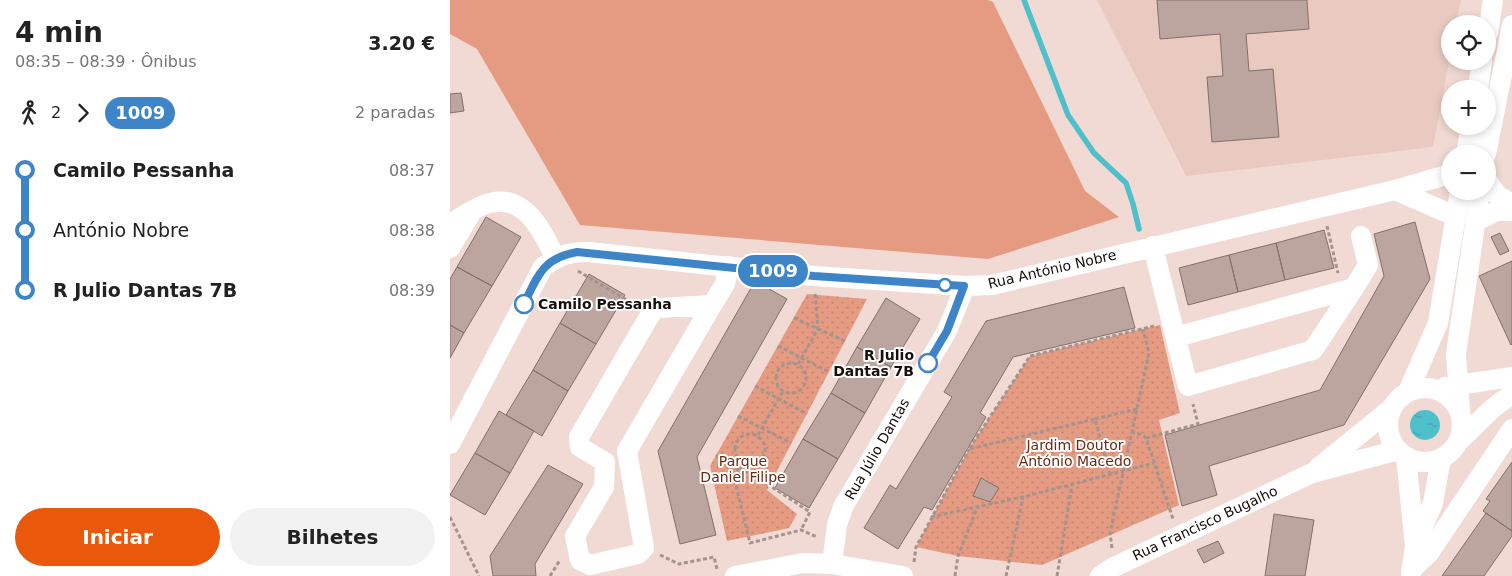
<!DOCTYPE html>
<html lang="pt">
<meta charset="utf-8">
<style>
body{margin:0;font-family:"DejaVu Sans",sans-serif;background:#f2f2f2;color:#222;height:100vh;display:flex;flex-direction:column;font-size:19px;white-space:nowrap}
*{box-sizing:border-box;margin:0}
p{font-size:16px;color:#767676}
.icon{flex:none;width:28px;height:28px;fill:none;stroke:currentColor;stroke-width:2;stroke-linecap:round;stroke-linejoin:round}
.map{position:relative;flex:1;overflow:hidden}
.details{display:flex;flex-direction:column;background:#fff;width:450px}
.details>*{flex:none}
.badge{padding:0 10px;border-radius:16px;font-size:18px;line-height:32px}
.buttons{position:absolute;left:991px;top:15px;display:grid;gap:10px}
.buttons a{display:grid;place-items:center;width:55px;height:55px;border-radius:50%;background:#fff;box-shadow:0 2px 8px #0003;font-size:25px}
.map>.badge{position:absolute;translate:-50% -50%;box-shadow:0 0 0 2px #fff}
.legs{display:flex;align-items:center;gap:8px;height:55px;padding:0 15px;font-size:16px}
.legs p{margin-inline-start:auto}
.headline{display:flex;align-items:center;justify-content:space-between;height:85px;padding:0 15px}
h1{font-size:28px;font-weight:600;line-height:38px}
.action{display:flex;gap:10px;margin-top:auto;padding:10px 15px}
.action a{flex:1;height:58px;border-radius:30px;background:#ea580c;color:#fff;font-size:20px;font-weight:600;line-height:58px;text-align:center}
.action a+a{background:#f2f2f2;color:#222}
ul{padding:0 15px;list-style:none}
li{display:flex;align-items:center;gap:18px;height:60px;font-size:19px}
li i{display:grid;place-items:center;width:8px;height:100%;margin:0 6px;background:currentColor}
li i::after{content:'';width:12px;height:12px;margin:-6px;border:4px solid;border-radius:50%;background:#fff}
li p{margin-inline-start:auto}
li:first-child i{background:linear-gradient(#0000 50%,currentColor 0)}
li:last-child i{background:linear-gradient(currentColor 50%,#0000 0)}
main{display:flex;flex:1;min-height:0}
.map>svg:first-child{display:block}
</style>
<main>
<section class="details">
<div class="headline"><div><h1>4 min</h1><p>08:35 – 08:39 · Ônibus</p></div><b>3.20 €</b></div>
<div class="legs"><svg class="icon" aria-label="walk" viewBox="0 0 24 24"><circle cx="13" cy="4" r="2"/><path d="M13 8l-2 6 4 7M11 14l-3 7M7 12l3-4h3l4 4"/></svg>2<svg class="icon" aria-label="forward" viewBox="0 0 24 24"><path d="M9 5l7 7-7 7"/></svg><b class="badge" style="background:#3d85c6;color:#fff">1009</b><p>2 paradas</p></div>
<ul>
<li><i style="color:#3d85c6"></i><b>Camilo Pessanha</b><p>08:37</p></li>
<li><i style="color:#3d85c6"></i><span>António Nobre</span><p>08:38</p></li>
<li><i style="color:#3d85c6"></i><b>R Julio Dantas 7B</b><p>08:39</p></li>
</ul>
<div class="action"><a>Iniciar</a><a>Bilhetes</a></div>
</section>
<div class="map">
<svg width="1062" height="576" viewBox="0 0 1062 576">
<defs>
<pattern id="grass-dots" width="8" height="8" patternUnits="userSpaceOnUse" patternTransform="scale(1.25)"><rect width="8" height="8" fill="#e59b82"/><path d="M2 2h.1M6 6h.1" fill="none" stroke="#c4846f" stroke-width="1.8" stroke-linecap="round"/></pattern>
<pattern id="water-ripples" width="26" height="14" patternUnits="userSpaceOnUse" patternTransform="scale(1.25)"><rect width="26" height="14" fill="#4ec0cc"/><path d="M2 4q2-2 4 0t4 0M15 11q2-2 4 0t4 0" fill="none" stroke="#43a4ae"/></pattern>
</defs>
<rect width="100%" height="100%" fill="#f1dad3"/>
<!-- built -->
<path fill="#e8cac0" d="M647,0H1011L1006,24H1000V57L983,147L736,176Z"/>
<!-- grass -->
<path fill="url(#grass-dots)" d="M357,294L417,299L317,490L347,514L339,528L277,541L260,466Z
M710,325L730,413L709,420L729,505L592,565L508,556L466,547L519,449L580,356Z"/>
<!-- garden -->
<path fill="#e59b82" d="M0,0H538L543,2L635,191L669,217L538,259L130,225L27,49L0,34Z"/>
<!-- water -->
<path fill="url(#water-ripples)" d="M960 425a15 15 0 1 1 30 0a15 15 0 1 1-30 0Z"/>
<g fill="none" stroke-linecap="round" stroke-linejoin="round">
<!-- stream -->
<path stroke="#4ec0cc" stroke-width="5.5" d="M574,0L618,115L644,153L676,183L683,204L689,229"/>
</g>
<!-- building -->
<path fill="#bba59e" stroke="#847069" d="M707,0H857L859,29L796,34L799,71L823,69L829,137L762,142L757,77L773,76L770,34L710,39Z
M11,93L14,111L0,113V94Z
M36,217L71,237L42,286L7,267Z
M965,222L980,279L894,425L759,466L767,495L732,506L715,435L870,390L934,276L924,234Z
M874,230L884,268L835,280L826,243Z
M1050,233L1059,251L1050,255L1041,237Z
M826,243L835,280L788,292L779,255Z
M779,255L788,292L738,305L729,268Z
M1062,261V344L1061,345L1029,276Z
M7,267L42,286L14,333L0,325V279Z
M139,274L175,295L146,344L110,323Z
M305,281L337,299L247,457L266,535L230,544L208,451Z
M674,287L685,328L563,357L530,413L536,417L482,510L474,507L448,549L414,528L440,485L446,489L502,397L494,392L536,321Z
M436,298L470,319L441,367L407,347Z
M110,323L146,344L118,391L83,370Z
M0,325L14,333L0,358Z
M407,347L441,367L415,413L381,393Z
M83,370L118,391L92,436L56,415Z
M381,393L415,413L388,459L353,439Z
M49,411L84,431L60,473L25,453Z
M353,439L388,459L359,508L325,488Z
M25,453L60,473L35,515L0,495Z
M1062,462V531L1033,511L1040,501L1036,499Z
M98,465L133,484L85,564L86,576H43L40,556Z
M531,478L549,488L540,502L523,496Z
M1036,513L1062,531V536L1034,576H992Z
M824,514L864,520L855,576H815Z
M768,541L774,553L754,563L747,550Z"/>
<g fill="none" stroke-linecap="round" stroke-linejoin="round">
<!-- path -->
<path stroke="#a5948e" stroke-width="3" stroke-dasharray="4 2.5" stroke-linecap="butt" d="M877,226L888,273
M128,271L185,305
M344,318L395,341
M328,346L379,372
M326 378a15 15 0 1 1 30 0a15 15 0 1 1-30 0Z
M348,364L368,329L365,294
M305,386L357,414
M288,416L341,443
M645,419L687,409
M681,432L693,435L696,438L723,519
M285 449a15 15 0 1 1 30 0a15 15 0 1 1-30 0Z
M308,435L333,391
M696,438L748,424L743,404
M266,455L319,485L360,512L351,530
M292,462L284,477L300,543L351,530L367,537
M660,475L645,419L519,449L580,356L704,326
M0,517L29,576
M481,517L573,497L704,463
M662,548L660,533L699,353L693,329
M210,555L229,564L264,557L267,569
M464,562L466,547L519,449
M100,576L110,560
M505,576L508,556L527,508
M556,576L573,497
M607,576L622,485"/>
<!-- minor -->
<path stroke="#fff" stroke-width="20" d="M1038,33L1043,0
M1028,89L1032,61
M1016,154L1021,126
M1036,154L1062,25
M1038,182L1047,195L1062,204
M945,190L1005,216
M1026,221L1047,211H1062
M0,224C10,218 20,211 31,206C71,188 92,228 105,258
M703,246C714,293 726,339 738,386L863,350L904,288L726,337
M0,248L21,213
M904,288L918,265L911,236
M262,305L177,451L194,548L188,554L140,565L130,560L125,536L154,487L155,462L130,447L129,437L203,310L208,308L262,305L275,284L279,266
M995,387L1062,377
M938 425a37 37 0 1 1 74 0a37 37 0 1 1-74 0Z
M958,392L988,323L1010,191
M1010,412L1006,354L1030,191
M1007,443L1043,408L1062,394
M0,444L93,267C108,256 120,251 139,252L364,276L515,286L542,285L945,190L1000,174
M956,457L965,546L961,574
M868,468L942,408
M965,545L983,503L991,458
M382,564L387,525L393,507L497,331L515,286
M961,570L979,553L1062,429
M285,576L353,563L382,564L453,576
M650,576L662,568L862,473L948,450"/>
</g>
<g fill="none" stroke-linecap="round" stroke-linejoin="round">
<defs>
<path id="line-1" d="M74,304C88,275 93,258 127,252L364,276L514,286L497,331L478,363"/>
</defs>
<!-- line-1 casing -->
<use href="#line-1" stroke="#fff" stroke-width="11"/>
<!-- line-1 -->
<use href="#line-1" stroke="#3d85c6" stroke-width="8"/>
</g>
<!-- markers -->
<g fill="#fff" stroke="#3d85c6" stroke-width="2.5">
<circle cx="495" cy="285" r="6"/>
<circle cx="74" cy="304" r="9"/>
<circle cx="478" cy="363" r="9"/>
</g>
<g text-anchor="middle" stroke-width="4" stroke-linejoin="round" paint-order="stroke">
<!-- street labels -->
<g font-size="14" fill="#160f0c" stroke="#fff">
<text transform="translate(602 269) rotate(-13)" y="5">Rua António Nobre</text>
<text transform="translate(427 449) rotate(-60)" y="5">Rua Júlio Dantas</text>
<text transform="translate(755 523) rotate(-25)" y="5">Rua Francisco Bugalho</text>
</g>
<!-- stop labels -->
<g font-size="14" font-weight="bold" fill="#160f0c" stroke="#fff" text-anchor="start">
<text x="88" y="309">Camilo Pessanha</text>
<text x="464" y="360" text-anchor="end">R Julio<tspan x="464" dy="16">Dantas 7B</tspan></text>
</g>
<!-- park labels -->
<g font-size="14" fill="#682a13" stroke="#fff">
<text x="625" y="450">Jardim Doutor<tspan x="625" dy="16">António Macedo</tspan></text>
<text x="293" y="466">Parque<tspan x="293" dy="16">Daniel Filipe</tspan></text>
</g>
</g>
</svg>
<div class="buttons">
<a><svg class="icon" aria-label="locate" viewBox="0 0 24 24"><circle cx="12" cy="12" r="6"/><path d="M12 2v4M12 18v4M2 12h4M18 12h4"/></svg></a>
<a>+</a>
<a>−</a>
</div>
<b class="badge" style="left:323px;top:271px;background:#3d85c6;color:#fff">1009</b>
</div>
</main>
